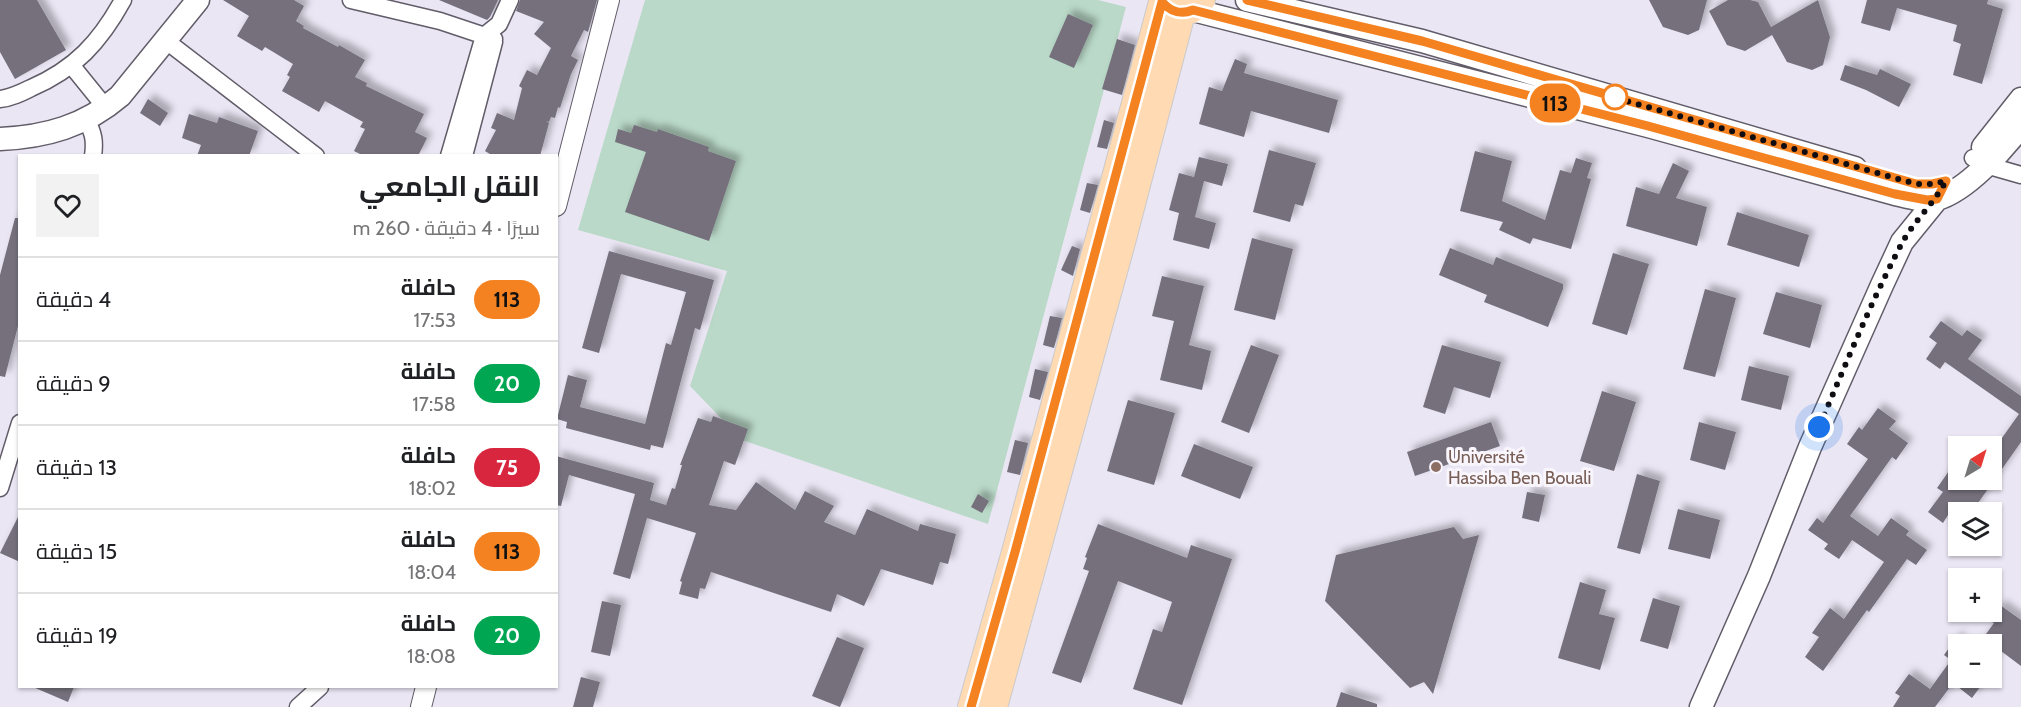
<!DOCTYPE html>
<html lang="ar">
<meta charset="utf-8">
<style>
body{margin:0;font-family:Cabin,Cairo,sans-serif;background:#f2f2f2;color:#202124;direction:rtl;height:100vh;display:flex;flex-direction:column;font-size:22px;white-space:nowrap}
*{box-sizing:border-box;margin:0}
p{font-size:20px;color:#757577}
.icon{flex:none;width:33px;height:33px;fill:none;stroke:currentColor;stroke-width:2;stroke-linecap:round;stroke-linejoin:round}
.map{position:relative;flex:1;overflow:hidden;direction:ltr}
.panel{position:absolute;left:18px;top:154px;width:540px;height:534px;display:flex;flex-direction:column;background:#fff;border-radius:0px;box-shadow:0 2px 4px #0004;direction:rtl}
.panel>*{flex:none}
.badge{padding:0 12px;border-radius:20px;font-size:21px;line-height:39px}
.needle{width:39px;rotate:38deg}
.fabs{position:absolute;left:1948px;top:436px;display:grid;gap:12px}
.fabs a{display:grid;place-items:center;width:54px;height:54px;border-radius:0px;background:#fff;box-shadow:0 2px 4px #0004;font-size:30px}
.you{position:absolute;width:30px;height:30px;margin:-15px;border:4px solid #fff;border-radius:50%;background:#1a73e8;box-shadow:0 0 0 9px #1a73e833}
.map>.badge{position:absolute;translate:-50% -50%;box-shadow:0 0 0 3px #fff}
.round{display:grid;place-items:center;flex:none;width:63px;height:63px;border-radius:0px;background:#f2f2f2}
.head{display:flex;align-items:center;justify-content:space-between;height:102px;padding:0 18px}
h1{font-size:28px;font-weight:700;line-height:45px}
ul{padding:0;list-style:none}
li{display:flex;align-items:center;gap:18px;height:84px;padding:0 18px;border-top:2px solid #e0e0e0}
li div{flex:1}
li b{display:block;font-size:22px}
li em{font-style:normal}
li .badge{min-width:66px;font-weight:700;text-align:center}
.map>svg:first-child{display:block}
</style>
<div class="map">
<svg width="2021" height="707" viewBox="0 0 2021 707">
<defs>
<filter id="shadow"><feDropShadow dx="5.5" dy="-5.5" stdDeviation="3" flood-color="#0004"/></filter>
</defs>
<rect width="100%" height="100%" fill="#ebe6f4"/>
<!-- green -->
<path fill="#bad9c8" d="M645,0H1098L1126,7L988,524L742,440L690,386L727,271L578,230Z"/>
<!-- building -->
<path fill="#74707c" filter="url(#shadow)" d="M0,0H37L66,50L15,79L0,52Z
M223,0H294L304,6L296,21L304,26L303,28L338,47L339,45L365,60L355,77L367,83L366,86L424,114L415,132L427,138L418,156H364L354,151L365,129L360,127L363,122L325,101L319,112L282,91L290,77L287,75L293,64L265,47L262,51L237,36L249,16Z
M439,0H498L490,17L487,20Z
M520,0H597L588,32L584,30L571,56L578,60L571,74L560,108L558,107L555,118L551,117L549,122L546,121L549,123L540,156H493L485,151L496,130L491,128L497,113L514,120L522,88L519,86L527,70L537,75L551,48L534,34L544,22L516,11Z
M1649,0H1707L1699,30L1688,35L1663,27Z
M1728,0H1750L1758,2L1771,27L1818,0L1830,37L1823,65L1812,70L1787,62L1772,35L1745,51L1727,45L1709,11Z
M1867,0H1988L1987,4L2003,9L1982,84L1953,75L1961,44L1953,41L1957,25L1897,8L1890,31L1861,23Z
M1068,14L1093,25L1074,68L1049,57Z
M1117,39L1135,45L1122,95L1102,89Z
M1235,59L1247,64L1244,73L1338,100L1329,133L1251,111L1244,137L1199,124L1209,87L1222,91Z
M1845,65L1877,75L1880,69L1911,84L1899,107L1866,90L1840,80Z
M148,99L168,113L160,126L140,113Z
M189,114L217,123L219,117L258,131L249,156H197L201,145L182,138Z
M1104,120L1114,123L1107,149L1097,147Z
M634,125L657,132L658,129L709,147L708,151L736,161L709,241L625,212L646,152L615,142L618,129L631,133Z
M1269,150L1316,163L1303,206L1295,204L1290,222L1253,212Z
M1475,151L1512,161L1502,201L1545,220L1560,170L1571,173L1576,158L1592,163L1587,178L1591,179L1571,249L1533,238L1530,244L1499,230L1503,222L1460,211Z
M1199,157L1228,164L1222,186L1204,181L1195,217L1216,223L1209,249L1173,240L1179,213L1169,210L1179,173L1194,177Z
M1673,163L1689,171L1676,198L1707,207L1697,246L1626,226L1636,187L1659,194Z
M1087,183L1098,185L1090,213L1080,210Z
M1737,212L1809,235L1799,267L1727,245Z
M15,218H20V318L5,377L0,376V275Z
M1252,238L1293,249L1275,320L1234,310Z
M1072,246L1080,249L1073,276L1061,270Z
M1450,248L1493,265L1496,257L1563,284V289L1548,327L1484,302L1487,295L1439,275Z
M609,251L714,280L700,330L695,328L663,448L651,445L650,450L566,428L567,422L557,419L568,375L587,380L580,407L645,424L666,343L671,345L686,292L621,274L599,353L582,348Z
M1613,253L1649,264L1627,335L1592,324Z
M1162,276L1204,286L1189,345L1211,351L1202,390L1160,380L1174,321L1152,316Z
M1705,289L1736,298L1715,377L1683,369Z
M1776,292L1822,305L1810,348L1763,334Z
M1050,316L1062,318L1054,348L1043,345Z
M1941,321L1962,336L1967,330L1982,340L1968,359L2021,396V442L1971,513H1959V523L1948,515L1943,523L1928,512L1943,492L1937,488L1949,471L1959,477V480H1992V452L2019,414L1945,362L1940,369L1926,359L1937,343L1929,337Z
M1251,345L1279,355L1249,433L1221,422Z
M1442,345L1501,362L1490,398L1454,387L1445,414L1423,407Z
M1749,366L1789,376L1781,410L1741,400Z
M1035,369L1048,372L1040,400L1029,397Z
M1602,391L1636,402L1614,471L1580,461Z
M1128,400L1175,413L1154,485L1107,471Z
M1878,408L1896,421L1889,429L1908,443L1896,460L1892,457L1850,516L1878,536L1891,518L1909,531L1906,535L1927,550L1916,565L1907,559L1869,612L1867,610L1823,671L1805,657L1819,637L1812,633L1830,608L1844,619L1884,562L1852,540L1839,559L1824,549L1828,544L1808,530L1817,518L1823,523L1868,459L1847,444L1859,427L1862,430Z
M713,416L748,429L735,465L724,461L709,505L736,510L756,482L795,510L805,491L834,506L824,522L855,535L867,509L918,531L920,524L956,534L948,564L940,562L933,585L881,569L864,606L837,594L831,612L711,572L705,589L700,588L698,599L679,594L682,582L680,581L696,533L647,518L630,579L613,574L635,494L569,475L561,506L556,505V456L654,483L650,500L666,505L672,488L675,489L682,465H680L698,418L711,422Z
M1491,422L1500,446L1415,476L1407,452Z
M1699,422L1736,432L1725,470L1690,460Z
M1015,440L1028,443L1020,475L1007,472Z
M1194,444L1253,467L1240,499L1181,476Z
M1637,474L1660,481L1640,554L1617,548Z
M1527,492L1545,495L1539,522L1522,518Z
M978,494L989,501L982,513L971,507Z
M1678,509L1720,520L1710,559L1668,549Z
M20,513V562L0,553Z
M1098,524L1187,558L1191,545L1232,559L1182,705L1133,689L1153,629L1162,632L1172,602L1118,581L1081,683L1052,673L1089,571L1083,569L1087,558L1085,557Z
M1454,527L1463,539L1479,535L1433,694L1424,682L1410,688L1325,601L1336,555Z
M1580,582L1606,590L1599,614L1615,618L1600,670L1558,658Z
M1653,598L1680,606L1668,649L1640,641Z
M602,601L621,605L610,656L591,652Z
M2000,605L2021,620V666L2001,651L1992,663V645H1978L1994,623L1989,620Z
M1959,634V678H1980L1978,681L1983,683L1972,698L1953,683L1935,707H1893L1900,696L1895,693L1909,674L1930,689L1951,660L1944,655Z
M837,637L864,648L840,707L812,696Z
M581,677L600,682L593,707H573Z
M33,687H74L68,702Z
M1341,692L1377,704V707H1336Z"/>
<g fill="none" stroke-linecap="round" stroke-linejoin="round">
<defs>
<path id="minor" d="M351,0L440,21L494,39
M165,40L316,156
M72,66L106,108
M0,99C11,98 21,93 31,88C75,69 100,42 123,0
M86,120C94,133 95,142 93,156
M449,156L484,36L499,24L510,0
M464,156L494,42
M1973,158L1986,165L2021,175
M0,488L20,423
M298,707L320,687"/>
<path id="tertiary" d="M556,206L609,0
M421,707L426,687"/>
<path id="secondary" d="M1247,0L1422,41L1855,168
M1193,10L1648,126L1895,194C1908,197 1924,202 1937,199C1966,191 2003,150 2021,126
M0,139C46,137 85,126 120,96L198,0
M1983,147L2021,99
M1701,707L1759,576L1810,447L1882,285L1902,242L1937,199L1941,190"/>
<path id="primary" d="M1166,7C1180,16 1193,13 1202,0
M971,707L1015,552L1162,2
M994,707L1121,246L1182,13"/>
</defs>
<!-- minor casing -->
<use href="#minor" stroke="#615c68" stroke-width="19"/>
<!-- tertiary casing -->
<use href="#tertiary" stroke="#615c68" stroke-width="22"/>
<!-- secondary casing -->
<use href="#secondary" stroke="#615c68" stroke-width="25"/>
<!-- primary casing -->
<use href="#primary" stroke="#cacacb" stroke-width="28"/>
<!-- minor -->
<use href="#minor" stroke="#fff" stroke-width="16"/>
<!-- tertiary -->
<use href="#tertiary" stroke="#fff" stroke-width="20"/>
<!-- secondary -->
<use href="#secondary" stroke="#fff" stroke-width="22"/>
<!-- primary -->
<use href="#primary" stroke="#ffdab2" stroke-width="26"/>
</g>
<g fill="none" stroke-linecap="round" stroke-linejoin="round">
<defs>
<path id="line" d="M971,707L1015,552L1162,2C1171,12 1180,15 1193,10L1648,126L1895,194L1927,200L1937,199L1946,181L1932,184H1916L1422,41L1247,0"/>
</defs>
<!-- line casing -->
<use href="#line" stroke="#fff" stroke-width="14"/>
<!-- line -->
<use href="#line" stroke="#f58220" stroke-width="9"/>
<!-- walk -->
<path stroke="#0f0d12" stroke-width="6" stroke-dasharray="0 10.8" d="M1615,97L1606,95L1916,184H1932L1946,181C1933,205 1912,223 1901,245C1870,304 1845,366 1819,427"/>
</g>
<!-- markers -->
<circle fill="#fff" stroke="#f58220" stroke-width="3" cx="1615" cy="97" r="12"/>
<circle fill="#8d6e63" stroke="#f8f5fd" stroke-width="2" cx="1436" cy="467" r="6"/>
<g text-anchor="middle" stroke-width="6" stroke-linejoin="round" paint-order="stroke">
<!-- education labels -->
<g font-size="18" fill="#785e54" stroke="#f8f5fd" text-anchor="start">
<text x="1448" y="463">Université<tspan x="1448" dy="21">Hassiba Ben Bouali</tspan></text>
</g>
</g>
</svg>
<div class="fabs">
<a><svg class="needle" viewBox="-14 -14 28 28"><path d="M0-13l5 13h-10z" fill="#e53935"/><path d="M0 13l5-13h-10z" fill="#757577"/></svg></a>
<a><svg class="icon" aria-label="layers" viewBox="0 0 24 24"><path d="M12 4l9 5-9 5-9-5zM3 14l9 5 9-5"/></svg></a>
<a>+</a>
<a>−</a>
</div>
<div class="you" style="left:1819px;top:427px"></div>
<b class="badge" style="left:1555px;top:103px;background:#f58220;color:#111">113</b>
<section class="panel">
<div class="head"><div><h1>النقل الجامعي</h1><p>سيرًا · 4 دقيقة · 260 m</p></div><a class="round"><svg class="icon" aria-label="heart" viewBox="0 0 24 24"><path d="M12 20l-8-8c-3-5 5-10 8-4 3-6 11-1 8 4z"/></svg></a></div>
<ul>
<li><span class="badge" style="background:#f58220;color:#111">113</span><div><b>حافلة</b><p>17:53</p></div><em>4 دقيقة</em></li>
<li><span class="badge" style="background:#00a651;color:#fff">20</span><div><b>حافلة</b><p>17:58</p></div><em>9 دقيقة</em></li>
<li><span class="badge" style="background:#d7263d;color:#fff">75</span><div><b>حافلة</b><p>18:02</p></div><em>13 دقيقة</em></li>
<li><span class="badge" style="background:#f58220;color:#111">113</span><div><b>حافلة</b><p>18:04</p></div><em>15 دقيقة</em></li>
<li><span class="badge" style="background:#00a651;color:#fff">20</span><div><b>حافلة</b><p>18:08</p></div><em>19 دقيقة</em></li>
</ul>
</section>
</div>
